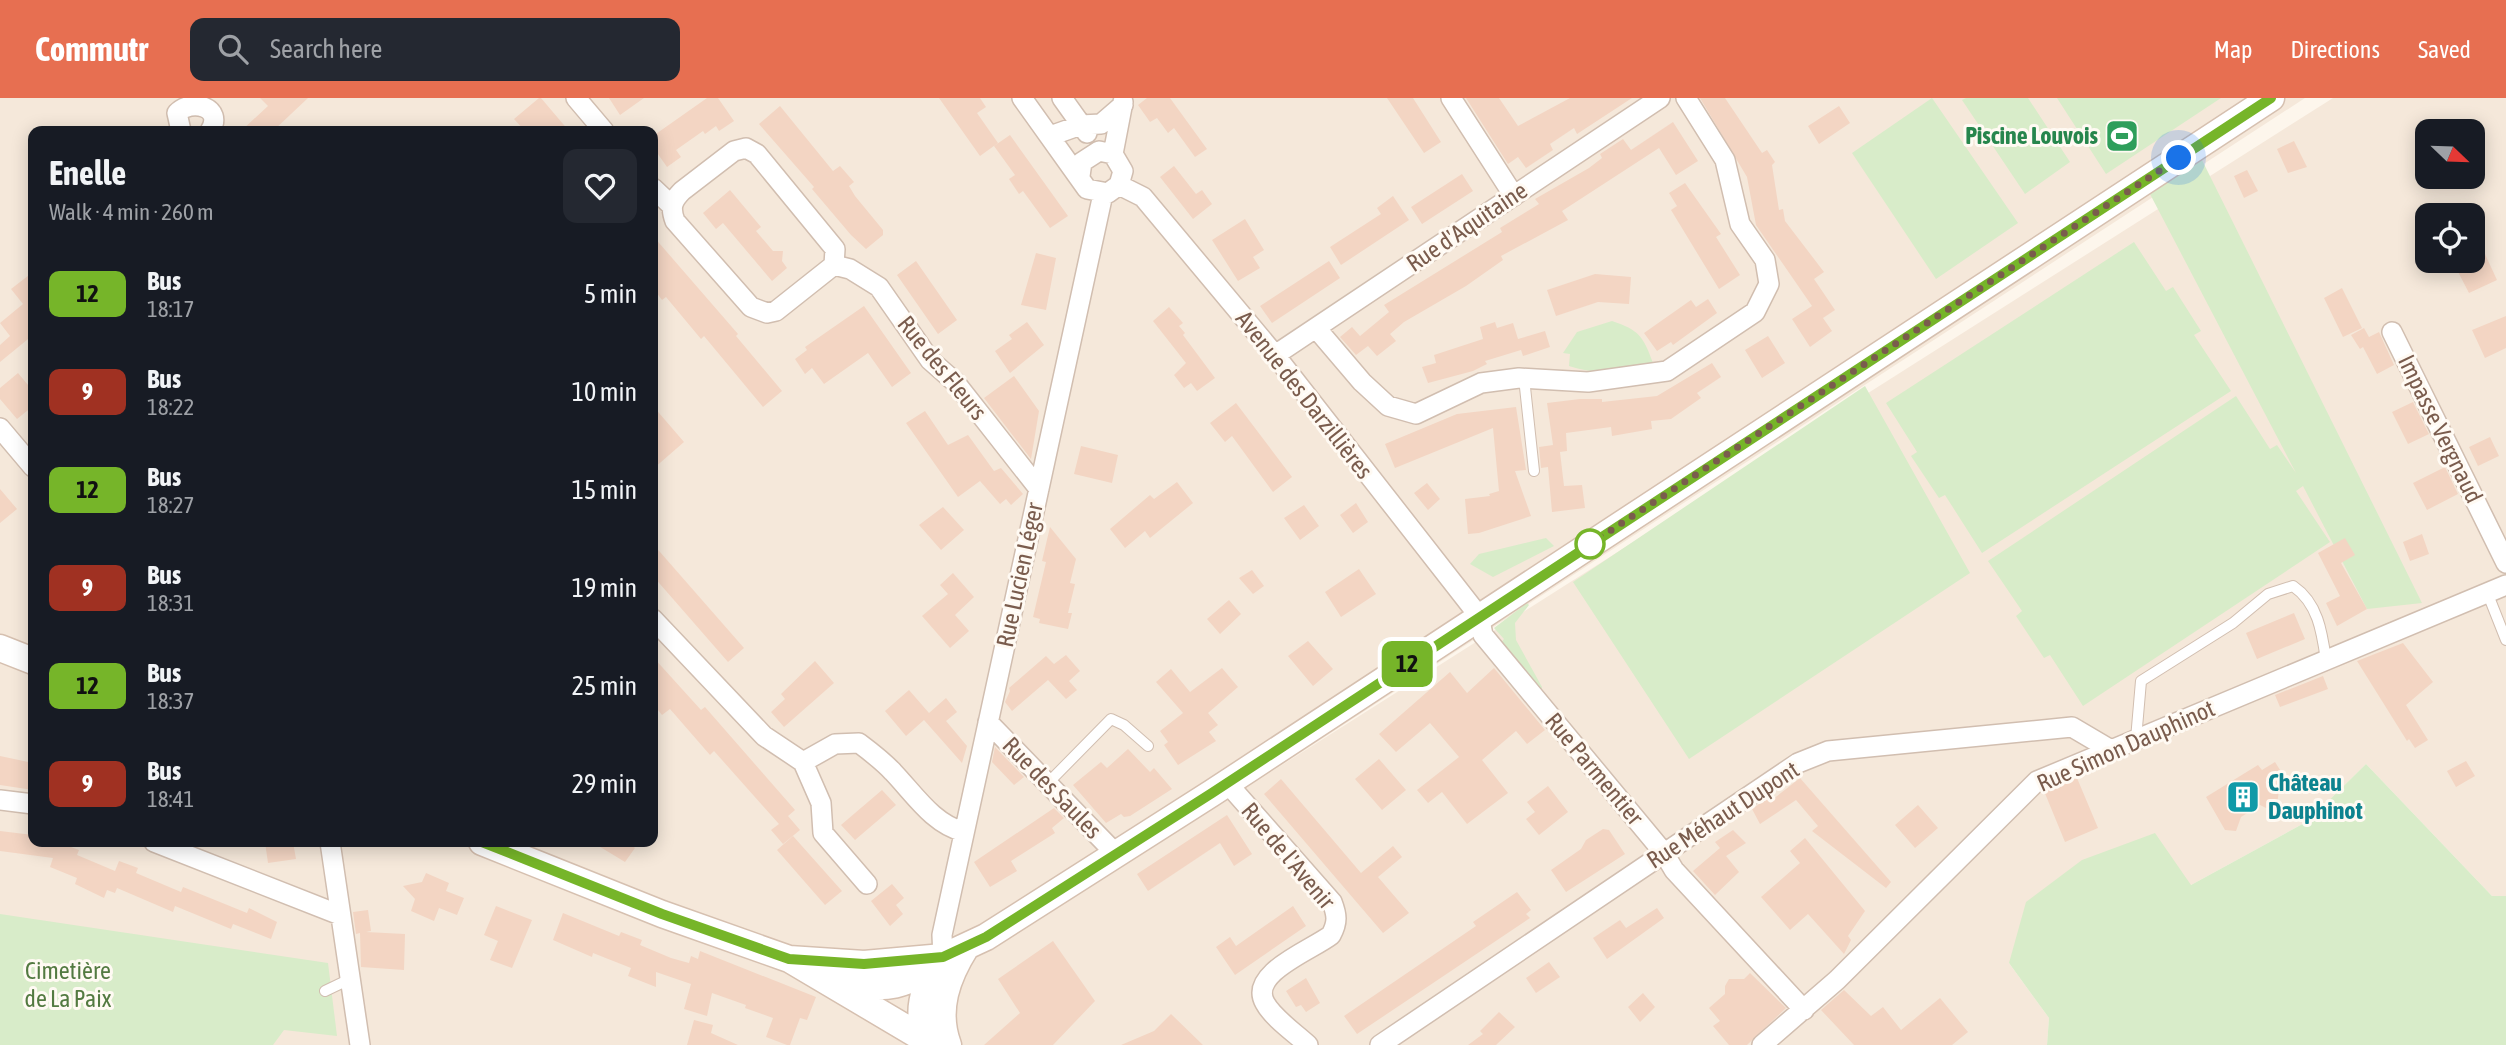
<!DOCTYPE html>
<meta charset="utf-8">
<style>
body{margin:0;font-family:"Asap Condensed",sans-serif;background:#242831;color:#f1f3f6;height:100vh;display:flex;flex-direction:column;font-size:26px;white-space:nowrap}
*{box-sizing:border-box;margin:0}
p{font-size:23px;color:#9ea1a6}
.icon{flex:none;width:38px;height:38px;fill:none;stroke:currentColor;stroke-width:2;stroke-linecap:round;stroke-linejoin:round}
.map{position:relative;flex:1;overflow:hidden}
.panel{position:absolute;left:28px;top:28px;width:630px;height:721px;display:flex;flex-direction:column;background:#171b24;border-radius:14px;box-shadow:0 4px 18px #0003}
.panel>*{flex:none}
.badge{padding:0 14px;border-radius:10px;font-size:24px;line-height:46px}
.needle{width:46px;rotate:113deg}
.fabs{position:absolute;left:2415px;top:21px;display:grid;gap:14px}
.fabs a{display:grid;place-items:center;width:70px;height:70px;border-radius:14px;background:#171b24;box-shadow:0 4px 18px #0003;font-size:35px}
.you{position:absolute;width:35px;height:35px;margin:-18px;border:5px solid #fff;border-radius:50%;background:#1a73e8;box-shadow:0 0 0 10px #1a73e833}
.map>.badge{position:absolute;translate:-50% -50%;box-shadow:0 0 0 4px #fff}
.round{display:grid;place-items:center;flex:none;width:74px;height:74px;border-radius:14px;background:#242831}
.head{display:flex;align-items:center;justify-content:space-between;height:119px;padding:0 21px}
h1{font-size:33px;font-weight:700;line-height:52px}
ul{padding:0;list-style:none}
li{display:flex;align-items:center;gap:21px;height:98px;padding:0 21px}
li div{flex:1}
li b{display:block;font-size:26px}
li em{font-style:normal}
li .badge{min-width:77px;font-weight:700;text-align:center}
header{display:flex;align-items:center;gap:42px;box-sizing:border-box;height:98px;padding:0 35px;background:#e76f51;color:#fff}
header strong{font-size:33px}
nav{display:flex;gap:38px;margin-inline-start:auto;font-size:24px}
.search{width:490px;height:63px;background:#242831;display:flex;align-items:center;gap:18px;box-sizing:border-box;padding:0 24px;border-radius:14px;color:#9ea1a6;font-size:26px}
.map>svg:first-child{display:block}
</style>
<header>
<strong>Commutr</strong>
<div class="search"><svg class="icon" aria-label="search" viewBox="0 0 24 24"><circle cx="10" cy="10" r="6"/><path d="M15 15l6 6"/></svg>Search here</div>
<nav><a>Map</a><a>Directions</a><a>Saved</a></nav>
</header>
<div class="map">
<svg width="2506" height="947" viewBox="0 0 2506 947">
<rect width="100%" height="100%" fill="#fdf6ec"/>
<!-- residential -->
<path fill="#f5e8da" fill-rule="evenodd" d="M0,0H2305L1271,674L2333,0H2506V798H2492L2366,666L2308,723L2191,787L2009,865L2049,920L2047,947H0ZM33,33H653V744H33ZM2427,33H2473V79H2427ZM2427,117H2473V163H2427Z"/>
<!-- green -->
<path fill="#d8ecc9" d="M1932,0L2018,125L1936,181L1852,55Z
M1966,0H2028L2070,64L2025,96L1962,2Z
M2057,0H2221L2106,76Z
M2202,62L2422,505L2367,511L2303,388L2296,393L2330,444L2083,608L2050,557L2044,560L2016,518L2022,513L1988,463L2236,298L2270,351L2277,347L2296,375L2150,96Z
M2134,144L2166,193L2173,189L2201,233L2194,237L2231,293L1982,455L1945,397L1939,400L1911,358L1917,354L1886,305Z
M1612,223C1639,232 1643,238 1653,265C1633,277 1591,276 1569,268L1570,256L1563,255L1577,234Z
M1865,288L1970,475L1689,661L1573,484Z
M1546,440L1554,448L1493,479L1470,466L1479,456Z
M1527,505L1529,507L1515,525L1516,542L1542,589L1541,594L1500,546L1504,541L1494,530Z
M2366,666L2492,798H2506V947H2047L2049,920L2009,865L2026,804L2082,762L2155,735L2191,787L2308,723Z
M0,816L328,865L337,938L284,932L273,947H0Z"/>
<!-- building -->
<path fill="#f3d5c3" d="M260,0H308L273,33H241L268,8Z
M539,0H541L569,33H525L514,21Z
M609,0H644L620,17Z
M707,0H718L734,23L719,33L716,28L705,36L703,33L676,52L681,59L667,69L653,49V38Z
M939,0H980L986,9L977,15L998,45L980,58Z
M1147,0H1170L1207,51L1195,59L1174,30L1168,35L1157,20L1150,24L1138,7Z
M1387,0H1413L1441,44L1424,55Z
M1466,0H1499L1518,28L1570,0H1632L1577,36L1574,30L1550,46L1553,52L1526,70L1518,59L1508,66Z
M1700,0H1725L1762,55L1767,52L1775,64L1772,67L1779,112L1783,111L1785,123L1824,174L1814,181L1835,212L1823,220L1832,233L1810,249L1792,221L1812,208L1756,127L1747,79Z
M780,8L833,73L840,68L854,84L849,88L855,98L883,132V137L866,151L851,137L812,91L814,89L759,26Z
M1839,8L1850,25L1819,46L1808,28Z
M1673,24L1698,63L1676,77L1659,50L1562,113L1568,122L1501,158L1503,162L1466,188L1404,224L1390,236L1396,243L1377,258L1368,248L1356,257L1340,239L1352,229L1360,238L1389,214L1384,207L1502,134L1500,130L1539,106L1535,101L1589,70L1602,60L1600,56L1623,41L1631,52Z
M1010,37L1068,118L1050,130L1023,93L1019,96L1009,81L1015,77L994,48Z
M2294,43L2307,69L2288,75L2277,51Z
M1174,68L1196,96L1202,92L1212,106L1193,121L1160,79Z
M2247,72L2258,93L2244,100L2234,78Z
M1462,76L1473,93L1422,126L1411,109Z
M1685,85L1721,136L1716,139L1740,177L1719,191L1671,112L1677,108L1669,95Z
M730,92L761,129L756,133L773,153H783L782,163L787,170L772,183L723,125L716,131L703,115Z
M1393,98L1409,122L1341,167L1330,149L1381,116L1377,110Z
M1245,121L1264,152L1253,159L1260,170L1238,183L1212,142Z
M653,138L738,236L736,238L782,293L763,309L704,238L701,241L666,199L662,202L653,190Z
M1036,155L1056,160L1046,212L1021,207Z
M2485,156L2497,182L2469,195L2456,170Z
M916,163L957,222L938,236L897,177Z
M1329,163L1340,180L1272,225L1260,208Z
M33,174V237L0,264V247L10,238L0,225L23,206L11,191Z
M1595,176L1631,179L1629,206L1598,204L1556,218L1547,192Z
M2342,190L2362,230L2343,239L2324,200Z
M1708,201L1717,215L1673,247L1671,244L1657,253L1644,235L1691,202L1696,209Z
M864,208L911,275L892,289L868,255L824,286L812,270L805,276L795,261L807,252L805,249Z
M1169,209L1183,225L1179,228L1185,235L1183,237L1215,280L1197,293L1191,285L1184,290L1174,277L1186,265L1153,223Z
M2506,218V250L2485,260L2472,232Z
M1027,224L1044,247L1010,275L995,253L1012,241L1009,237Z
M1495,224L1497,230L1513,225L1518,241L1545,233L1550,249L1523,258L1521,252L1485,263L1487,266L1473,273L1428,285L1422,269L1436,265L1434,257L1483,241L1480,229Z
M2364,230L2369,239L2379,234L2394,267L2377,276L2363,249L2360,251L2351,237Z
M1768,238L1785,265L1762,280L1745,252Z
M1712,265L1721,279L1697,295L1701,300L1671,321L1651,323L1652,331L1612,338L1611,329L1566,335L1567,353L1560,354L1564,388L1582,387L1585,410L1552,414L1548,369L1541,370L1539,349L1553,347L1547,305L1580,301H1602V304L1657,298Z
M18,275L33,293V308L17,321L0,301V290Z
M1014,278L1039,313L1031,361L984,300Z
M2413,304L2429,336L2408,346L2392,314Z
M1236,305L1292,379L1273,394L1232,338L1225,344L1210,325Z
M653,308L684,344L653,371Z
M1516,309L1526,372L1515,373L1531,418L1479,435L1468,436L1465,401L1490,398L1489,396L1499,393L1493,330L1395,370L1385,346L1457,316Z
M925,313L948,347L968,337L994,373L1001,370L1023,396L1011,407L1006,401L1000,406L980,383L958,399L906,325Z
M2490,339L2499,358L2478,368L2469,349Z
M1081,348L1118,357L1112,385L1074,376Z
M2445,369L2458,396L2427,412L2413,385Z
M1177,384L1193,405L1150,440L1145,433L1125,450L1110,431L1150,397L1154,401Z
M1427,385L1440,401L1428,412L1414,395Z
M0,391L17,411L0,425Z
M1356,405L1368,424L1353,435L1340,417Z
M1304,407L1319,428L1300,442L1284,420Z
M943,409L964,432L941,452L919,427Z
M1050,429L1076,461L1070,485L1075,486L1068,515H1072L1068,531L1039,525L1040,521L1033,519L1046,464L1042,463Z
M2422,436L2429,456L2410,463L2403,444Z
M2345,440L2355,457L2341,465L2367,511L2337,528L2326,505L2340,498L2318,455Z
M653,446L744,550L728,564L653,478Z
M1359,471L1376,496L1341,519L1325,494Z
M1252,472L1264,488L1253,496L1239,480Z
M953,475L974,499L955,517L969,533L950,550L922,518L948,496L940,487Z
M1229,502L1241,516L1220,536L1207,521Z
M2294,515L2305,541L2257,561L2246,535Z
M1308,543L1333,571L1313,588L1288,558Z
M2403,545L2433,584L2406,607L2428,642L2415,650L2409,641L2407,643L2357,563Z
M1066,557L1080,573L1069,583L1077,592L1066,601L1048,582L1012,613L1005,604L1010,593L1009,590L1046,558L1054,566Z
M653,559L701,612L705,609L795,712L788,718L800,732L783,746L771,732L779,726L714,653L710,657L670,611L662,617L653,606Z
M815,563L834,585L784,629L771,614L785,601L781,596Z
M1222,570L1238,589L1208,615L1218,627L1209,634L1216,643L1178,667L1164,647L1168,644L1160,633L1183,615L1156,584L1171,571L1190,594Z
M1494,570L1545,632L1527,646L1516,633L1482,662L1508,695L1467,726L1442,694L1428,705L1417,692L1459,659L1430,625L1396,654L1379,636L1450,574L1467,595Z
M2323,578L2328,591L2280,609L2275,597Z
M909,592L929,615L946,600L957,614L946,623L967,648L962,665L924,622L906,638L885,613Z
M995,649L1024,679L1014,687L992,664Z
M1128,651L1150,674L1154,670L1172,691L1130,718L1124,719L1121,716L1106,725L1073,687L1101,664L1107,670Z
M0,658L33,665V692L0,687Z
M1379,661L1406,692L1382,712L1355,681Z
M2466,663L2475,678L2456,689L2447,673Z
M2275,664L2289,686L2279,692L2277,707L2268,711L2260,707L2241,719L2236,733L2225,732L2206,699L2258,667L2262,672Z
M1800,680L1891,784L1886,790L1812,733L1818,728L1796,702L1760,726L1752,711L1769,699L1772,702Z
M2077,680L2098,730L2065,744L2044,693Z
M1281,681L1361,775L1393,748L1402,759L1378,779L1409,815L1383,835L1264,696Z
M1548,688L1568,714L1539,737L1526,721L1535,714L1527,704Z
M882,692L896,707L855,742L841,727Z
M1918,707L1938,730L1915,750L1895,727Z
M1054,710L1064,720L1052,730L1055,735L1011,763L1017,773L990,789L974,764Z
M1227,717L1252,756L1234,768L1220,745L1148,793L1137,776Z
M1603,731L1609,732L1625,756L1566,794L1551,772L1581,751L1586,742Z
M1733,732L1746,745L1726,758L1739,774L1715,797L1693,773L1720,750L1715,744Z
M0,733L33,737V744H58L79,752L77,757L115,773L119,763L138,770L136,775L181,794L183,789L247,815L249,810L277,824L271,841L233,826L231,831L175,808L173,814L117,790L115,795L107,792L104,800L75,786L77,780L50,769L53,760L0,753Z
M793,738L842,793L825,807L777,752Z
M1805,740L1865,813L1848,838L1851,842L1844,856L1808,816L1790,832L1761,799L1800,765L1790,753Z
M265,744H293L296,761L268,765Z
M592,744H628L635,750L625,764Z
M426,775L449,785L446,793L464,800L457,817L439,810L434,823L411,813L415,801L403,788L422,784Z
M892,786L904,800L896,807L903,816L890,828L871,803Z
M1517,794L1531,812L1526,816L1530,820L1357,936L1344,918L1476,828L1473,824Z
M496,808L532,822L512,870L490,862L498,843L484,837Z
M1293,808L1306,828L1235,877L1216,849L1230,839L1236,848Z
M1657,810L1664,820L1607,861L1593,840L1620,822L1626,830Z
M368,812L371,833L366,834L405,836L404,872L361,869L360,835L356,836L353,814Z
M563,815L619,838L621,834L642,842L640,847L671,860L689,865L691,858L698,861L700,853L816,899L807,922L800,920L790,947H787L766,939L773,920L745,910L746,907L712,895L707,918L684,911L691,886L656,874V889L628,878L631,870L593,855L592,859L553,842Z
M1053,843L1095,903L1053,947H984L1020,915L998,881Z
M1549,864L1560,879L1536,895L1526,880Z
M1750,875L1786,910L1747,947H1729L1713,928L1720,923L1709,910L1725,896V888L1729,881H1744Z
M1306,880L1320,905L1306,914L1301,907L1296,909L1286,893Z
M1844,892L1871,918L1883,909L1901,932L1940,900L1968,934L1952,947H1854L1821,912Z
M1643,895L1655,909L1640,924L1628,909Z
M1499,914L1515,929L1496,947H1468L1483,936L1480,933Z
M1171,916L1203,947H1121L1154,933Z
M694,922L713,927L711,935L738,947H687Z"/>
<g fill="none" stroke-linecap="round" stroke-linejoin="round">
<defs>
<path id="lane" d="M1524,280L1534,373
M2487,494L2506,542
M2136,641L2141,583L2233,525L2268,496L2293,488C2318,505 2322,534 2326,562
M1048,685L1111,621L1124,627L1148,648
M325,893L350,881"/>
<path id="street" d="M576,0L604,33
M1022,0L1087,91L1108,95L1119,87L1123,73L1113,56L1099,53L1082,64L1080,78
M1062,0L1087,35
M1451,0L1514,98
M181,33L177,15C191,0 225,9 210,33
M1050,38L1081,27L1101,26L1123,7
M746,50L757,56L835,151L834,167L776,213L767,215L751,209L675,123C670,110 672,103 682,93L734,53Z
M1113,56L1123,4
M1119,87L1143,99L1275,257L1479,518L1483,537L1664,755L1674,772L1804,912
M653,90L672,108
M834,167L850,171L879,189L930,262L955,284L1039,391
M1316,230L1362,284L1388,308L1416,316L1481,285L1519,280L1588,284L1667,273L1755,214L1769,186L1765,162L1740,126L1725,62L1686,0
M2392,234L2506,465
M1275,257L1660,0
M0,330L33,369
M653,521L764,638L803,664L821,705L823,735L867,786
M988,624L1116,756
M803,664L835,646L859,645C871,654 883,663 893,674C915,697 933,726 964,734
M1230,683L1235,694L1332,804C1337,817 1338,824 1331,837C1312,852 1248,875 1265,905C1273,920 1295,935 1308,947
M0,702L33,706
M154,744L340,817
M330,744L360,947
M943,859L942,837L1103,96
M1380,947L1798,665L1828,653L2072,629L2111,652
M1762,947L1837,882L2037,683L2506,487"/>
<path id="secondary" d="M0,550L33,563
M482,744L662,816L789,861L864,866L943,859L986,839L1212,695L2271,0
M791,862L931,945
M840,884C888,892 905,891 943,859
M934,947C912,921 922,892 938,866
M948,947C935,912 947,879 966,849"/>
</defs>
<!-- lane casing -->
<use href="#lane" stroke="#d1beb0" stroke-width="12"/>
<!-- street casing -->
<use href="#street" stroke="#d1beb0" stroke-width="22"/>
<!-- secondary casing -->
<use href="#secondary" stroke="#d6c0b0" stroke-width="29"/>
<!-- lane -->
<use href="#lane" stroke="#fff" stroke-width="10"/>
<!-- street -->
<use href="#street" stroke="#fff" stroke-width="19"/>
<!-- secondary -->
<use href="#secondary" stroke="#fff" stroke-width="26"/>
</g>
<g fill="none" stroke-linecap="round" stroke-linejoin="round">
<defs>
<path id="line" d="M482,744L662,816L789,861L864,866L943,859L986,839L1212,695L2271,0"/>
</defs>
<!-- line casing -->
<use href="#line" stroke="#fff" stroke-width="16"/>
<!-- line -->
<use href="#line" stroke="#76b529" stroke-width="10"/>
<!-- walk -->
<path stroke="#7a5c4d" stroke-width="7" stroke-dasharray="0 12.6" d="M1590,446L2179,60"/>
</g>
<!-- icons -->
<defs>
<symbol id="stadium-square" viewBox="-11 -11 22 22"><rect x="-9" y="-9" width="18" height="18" rx="4" fill="#2e9e5b" stroke="#fffaf3"/><path d="M0-5a6.5 5 0 1 0 0 10a6.5 5 0 1 0 0-10ZM-3.5-1.8h7v3.6h-7Z" fill="#fff"/></symbol>
<symbol id="building-square" viewBox="-11 -11 22 22"><rect x="-9" y="-9" width="18" height="18" rx="4" fill="#0f9aa8" stroke="#fffaf3"/><path d="M-4-6H4V6H1V3H-1V6H-4ZM-2.5-4.3h1.7v1.8h-1.7ZM.8-4.3h1.7v1.8H.8ZM-2.5-1h1.7V.8h-1.7ZM.8-1h1.7V.8H.8Z" fill="#fff"/></symbol>
</defs>
<g fill-rule="evenodd">
<use href="#stadium-square" x="2103" y="19" width="38" height="38"/>
<use href="#building-square" x="2224" y="680" width="38" height="38"/>
</g>
<!-- markers -->
<circle fill="#fff" stroke="#76b529" stroke-width="3.5" cx="1590" cy="446" r="14"/>
<g text-anchor="middle" stroke-width="6" stroke-linejoin="round" paint-order="stroke">
<!-- leisure labels -->
<g font-size="24" font-weight="bold" fill="#27864d" stroke="#fffaf3" text-anchor="end">
<text x="2098" y="46">Piscine Louvois</text>
</g>
<!-- street labels -->
<g font-size="24" fill="#7a5c4d" stroke="#fffaf3">
<text transform="translate(1467 129) rotate(-34)" y="8">Rue d'Aquitaine</text>
<text transform="translate(942 270) rotate(51)" y="8">Rue des Fleurs</text>
<text transform="translate(1304 297) rotate(52)" y="8">Avenue des Darzillières</text>
<text transform="translate(2440 331) rotate(64)" y="8">Impasse Vergnaud</text>
<text transform="translate(1020 477) rotate(-78)" y="8">Rue Lucien Léger</text>
<text transform="translate(2126 648) rotate(-24)" y="8">Rue Simon Dauphinot</text>
<text transform="translate(1594 671) rotate(50)" y="8">Rue Parmentier</text>
<text transform="translate(1052 690) rotate(46)" y="8">Rue des Saules</text>
<text transform="translate(1723 717) rotate(-33)" y="8">Rue Méhaut Dupont</text>
<text transform="translate(1288 758) rotate(50)" y="8">Rue de l'Avenir</text>
</g>
<!-- culture labels -->
<g font-size="24" font-weight="bold" fill="#0d838f" stroke="#fffaf3" text-anchor="start">
<text x="2268" y="693">Château<tspan x="2268" dy="28">Dauphinot</tspan></text>
</g>
<!-- park labels -->
<g font-size="24" fill="#537a41" stroke="#fffaf3">
<text x="68" y="881">Cimetière<tspan x="68" dy="28">de La Paix</tspan></text>
</g>
</g>
</svg>
<div class="fabs">
<a><svg class="needle" viewBox="-14 -14 28 28"><path d="M0-13l5 13h-10z" fill="#e53935"/><path d="M0 13l5-13h-10z" fill="#9ea1a6"/></svg></a>
<a><svg class="icon" aria-label="locate" viewBox="0 0 24 24"><circle cx="12" cy="12" r="6"/><path d="M12 2v4M12 18v4M2 12h4M18 12h4"/></svg></a>
</div>
<div class="you" style="left:2179px;top:60px"></div>
<b class="badge" style="left:1407px;top:566px;background:#76b529;color:#111">12</b>
<section class="panel">
<div class="head"><div><h1>Enelle</h1><p>Walk · 4 min · 260 m</p></div><a class="round"><svg class="icon" aria-label="heart" viewBox="0 0 24 24"><path d="M12 20l-8-8c-3-5 5-10 8-4 3-6 11-1 8 4z"/></svg></a></div>
<ul>
<li><span class="badge" style="background:#76b529;color:#111">12</span><div><b>Bus</b><p>18:17</p></div><em>5 min</em></li>
<li><span class="badge" style="background:#a03122;color:#fff">9</span><div><b>Bus</b><p>18:22</p></div><em>10 min</em></li>
<li><span class="badge" style="background:#76b529;color:#111">12</span><div><b>Bus</b><p>18:27</p></div><em>15 min</em></li>
<li><span class="badge" style="background:#a03122;color:#fff">9</span><div><b>Bus</b><p>18:31</p></div><em>19 min</em></li>
<li><span class="badge" style="background:#76b529;color:#111">12</span><div><b>Bus</b><p>18:37</p></div><em>25 min</em></li>
<li><span class="badge" style="background:#a03122;color:#fff">9</span><div><b>Bus</b><p>18:41</p></div><em>29 min</em></li>
</ul>
</section>
</div>
